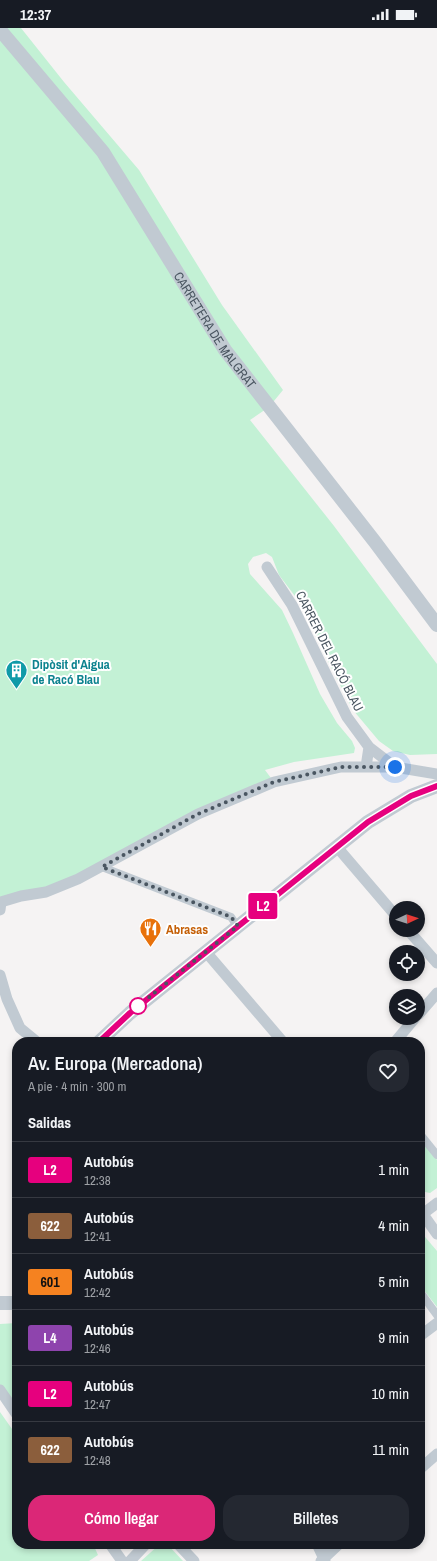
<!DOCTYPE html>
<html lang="es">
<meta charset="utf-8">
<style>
body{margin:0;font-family:"Archivo Narrow",sans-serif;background:#242831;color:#f1f3f6;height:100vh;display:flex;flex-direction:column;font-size:15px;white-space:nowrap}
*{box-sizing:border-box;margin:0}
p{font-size:13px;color:#9ea1a6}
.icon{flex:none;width:22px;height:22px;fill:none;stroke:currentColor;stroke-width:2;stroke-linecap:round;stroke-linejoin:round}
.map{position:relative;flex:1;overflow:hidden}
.side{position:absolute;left:12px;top:1009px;width:413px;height:512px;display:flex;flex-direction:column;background:#171b24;border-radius:16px;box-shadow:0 2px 6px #0003}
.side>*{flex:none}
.badge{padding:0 8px;border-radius:3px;font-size:14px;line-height:26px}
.needle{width:26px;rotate:86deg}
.buttons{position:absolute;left:389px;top:873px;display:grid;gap:8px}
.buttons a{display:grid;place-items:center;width:36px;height:36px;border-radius:50%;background:#171b24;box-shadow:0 2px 6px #0003;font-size:20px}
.you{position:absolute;width:20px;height:20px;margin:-10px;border:3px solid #fff;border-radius:50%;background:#1a73e8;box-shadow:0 0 0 6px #1a73e833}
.map>.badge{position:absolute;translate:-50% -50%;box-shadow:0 0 0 2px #fff}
h2{padding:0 16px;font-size:15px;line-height:36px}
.round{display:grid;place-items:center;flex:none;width:42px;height:42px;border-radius:16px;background:#242831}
.headline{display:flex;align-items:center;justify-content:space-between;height:68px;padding:0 16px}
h1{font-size:19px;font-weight:600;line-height:30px}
.action{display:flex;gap:8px;margin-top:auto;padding:8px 16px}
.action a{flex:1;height:46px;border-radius:16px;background:#db2777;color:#fff;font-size:16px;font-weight:600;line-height:46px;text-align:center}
.action a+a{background:#242831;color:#f1f3f6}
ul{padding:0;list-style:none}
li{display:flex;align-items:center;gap:12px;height:56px;padding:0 16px;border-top:1px solid #363941}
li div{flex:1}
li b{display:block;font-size:15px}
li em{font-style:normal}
li .badge{min-width:44px;font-weight:700;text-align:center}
.status{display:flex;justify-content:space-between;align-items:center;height:28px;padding:0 20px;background:#171b24;direction:ltr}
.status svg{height:11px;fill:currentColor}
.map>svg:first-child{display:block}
</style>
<div class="status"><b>12:37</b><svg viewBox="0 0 49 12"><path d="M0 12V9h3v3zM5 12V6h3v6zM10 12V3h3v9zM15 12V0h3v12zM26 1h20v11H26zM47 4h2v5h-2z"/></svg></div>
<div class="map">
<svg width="437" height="1533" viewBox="0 0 437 1533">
<rect width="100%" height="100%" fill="#f5f3f3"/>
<!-- green -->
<path fill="#c3f1d5" d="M0,0H21L64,54L139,142L222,277L283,362L269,379L250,392L334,498L437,636V726L410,727L393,723L379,713L353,682L329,635L304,580L279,547L272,529L266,525L253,529L248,536L250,546L282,582L293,605L320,666L337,695L352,713L355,720L354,725L294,734L265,742L274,754L102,839L0,875Z
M420,1109L437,1132V1160L430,1165L420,1163Z
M420,1203L437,1223V1279L420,1257Z
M17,1295V1385L0,1361V1296Z
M0,1384L17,1408V1516H93L98,1527L89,1533H0Z
M160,1516H167L183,1533H141Z"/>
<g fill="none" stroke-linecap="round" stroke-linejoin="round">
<!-- pedestrian -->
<path stroke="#c1cad2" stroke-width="8" d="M102,839L231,889L237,898
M420,1106L437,1127
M420,1264L437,1287"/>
<!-- minor -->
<path stroke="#c1cad2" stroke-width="11" d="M267,539L292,577L347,689L369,719
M366,739L369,719L395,739
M337,819L396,888
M0,882L1,874L21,868L46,864L78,851L198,786L274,754L341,739H395L437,746
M408,902L437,935
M206,924L283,1014
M0,947L7,971L20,1000L37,1014
M418,987L437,965
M395,1014L415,990
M420,1182L437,1206
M420,1188L437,1175
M420,1308L437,1295
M0,1362L17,1387
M420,1441L437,1426
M110,1516L122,1533
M178,1516L194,1533
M317,1516L325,1533
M130,1533L146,1516
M321,1533L339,1516"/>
<!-- tertiary -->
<g stroke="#c1cad2" stroke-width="14">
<path id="s1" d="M0,2L103,124L225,322L375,514L437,597"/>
<path d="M99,1014L130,985L368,794L411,768L437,758"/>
<path d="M0,1275H17"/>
</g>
</g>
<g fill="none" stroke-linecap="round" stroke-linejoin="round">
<defs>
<path id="line" d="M99,1014L130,985L368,794L411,768L437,758"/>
</defs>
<!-- line casing -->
<use href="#line" stroke="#fff" stroke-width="9"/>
<!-- line -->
<use href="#line" stroke="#e6007e" stroke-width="6"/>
<!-- walk -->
<path stroke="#4a5661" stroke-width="4" stroke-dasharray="0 7.2" d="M138,978L238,898L231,889L102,839L198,786L274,754L341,739H395"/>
</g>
<!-- icons -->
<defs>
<symbol id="building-pin" viewBox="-11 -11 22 30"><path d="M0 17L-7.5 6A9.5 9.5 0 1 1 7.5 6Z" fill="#0f9aa8" stroke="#fff"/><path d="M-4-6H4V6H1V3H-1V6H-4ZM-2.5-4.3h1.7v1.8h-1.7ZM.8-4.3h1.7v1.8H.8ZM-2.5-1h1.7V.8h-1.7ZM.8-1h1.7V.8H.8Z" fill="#fff"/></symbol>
<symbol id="restaurant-pin" viewBox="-11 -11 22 30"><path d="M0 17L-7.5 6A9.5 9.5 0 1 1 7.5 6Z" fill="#e8710a" stroke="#fff"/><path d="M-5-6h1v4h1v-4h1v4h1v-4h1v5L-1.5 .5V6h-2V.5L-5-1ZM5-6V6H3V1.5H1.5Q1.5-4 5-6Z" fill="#fff"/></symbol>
</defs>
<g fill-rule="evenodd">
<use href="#building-pin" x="4" y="630" width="25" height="34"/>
<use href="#restaurant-pin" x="138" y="888" width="25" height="34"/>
</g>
<!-- markers -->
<circle fill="#fff" stroke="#e6007e" stroke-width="2" cx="138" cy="978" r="8"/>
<g text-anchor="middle" stroke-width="4" stroke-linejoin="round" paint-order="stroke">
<!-- street labels -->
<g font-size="13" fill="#4a5661" stroke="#fff">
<text dy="5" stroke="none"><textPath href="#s1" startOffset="370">CARRETERA DE MALGRAT</textPath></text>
<text transform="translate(330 623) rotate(63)" y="5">CARRER DEL RACÓ BLAU</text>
</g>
<!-- culture labels -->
<g font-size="13" font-weight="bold" fill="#0d838f" stroke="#fff" text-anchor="start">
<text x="32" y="641">Dipòsit d'Aigua<tspan x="32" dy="15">de Racó Blau</tspan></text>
</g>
<!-- food labels -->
<g font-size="13" font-weight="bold" fill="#c56008" stroke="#fff" text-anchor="start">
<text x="166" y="906">Abrasas</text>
</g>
</g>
</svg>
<div class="buttons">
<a><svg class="needle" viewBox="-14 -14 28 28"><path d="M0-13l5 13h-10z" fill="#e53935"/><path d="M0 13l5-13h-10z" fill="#9ea1a6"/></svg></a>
<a><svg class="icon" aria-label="locate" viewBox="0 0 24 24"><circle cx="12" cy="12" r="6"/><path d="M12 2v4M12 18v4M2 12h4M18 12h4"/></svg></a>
<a><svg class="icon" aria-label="layers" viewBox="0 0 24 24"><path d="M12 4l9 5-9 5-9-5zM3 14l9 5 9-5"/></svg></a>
</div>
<div class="you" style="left:395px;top:739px"></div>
<b class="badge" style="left:263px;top:878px;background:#e6007e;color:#fff">L2</b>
<section class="side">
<div class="headline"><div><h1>Av. Europa (Mercadona)</h1><p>A pie · 4 min · 300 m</p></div><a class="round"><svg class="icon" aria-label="heart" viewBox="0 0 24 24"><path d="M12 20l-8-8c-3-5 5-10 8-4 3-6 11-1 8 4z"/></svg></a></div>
<h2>Salidas</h2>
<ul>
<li><span class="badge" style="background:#e6007e;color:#fff">L2</span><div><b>Autobús</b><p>12:38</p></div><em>1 min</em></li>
<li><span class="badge" style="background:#8b5e3c;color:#fff">622</span><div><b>Autobús</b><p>12:41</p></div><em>4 min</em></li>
<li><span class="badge" style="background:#f58220;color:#111">601</span><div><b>Autobús</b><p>12:42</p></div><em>5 min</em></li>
<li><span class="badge" style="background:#8e44ad;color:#fff">L4</span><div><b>Autobús</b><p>12:46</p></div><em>9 min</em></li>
<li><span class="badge" style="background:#e6007e;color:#fff">L2</span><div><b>Autobús</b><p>12:47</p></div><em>10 min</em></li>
<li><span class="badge" style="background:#8b5e3c;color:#fff">622</span><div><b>Autobús</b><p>12:48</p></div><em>11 min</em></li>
</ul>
<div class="action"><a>Cómo llegar</a><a>Billetes</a></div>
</section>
</div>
